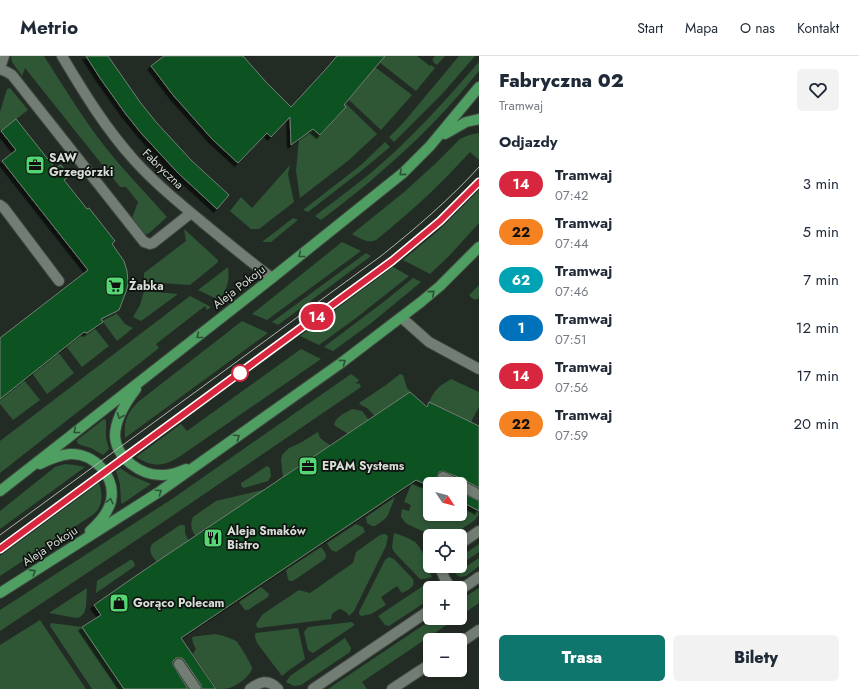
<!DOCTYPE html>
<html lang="pl">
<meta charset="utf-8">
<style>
body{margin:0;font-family:Jost,sans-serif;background:#f2f2f3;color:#1f2937;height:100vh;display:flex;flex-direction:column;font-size:15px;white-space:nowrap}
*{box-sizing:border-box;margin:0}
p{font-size:13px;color:#747a83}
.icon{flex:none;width:22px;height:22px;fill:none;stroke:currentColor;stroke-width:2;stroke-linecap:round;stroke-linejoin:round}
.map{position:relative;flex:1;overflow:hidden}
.details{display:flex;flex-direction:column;background:#fff;width:380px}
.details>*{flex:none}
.badge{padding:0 8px;border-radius:13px;font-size:14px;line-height:26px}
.needle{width:26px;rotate:125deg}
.buttons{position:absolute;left:423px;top:421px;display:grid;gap:8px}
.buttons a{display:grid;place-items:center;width:44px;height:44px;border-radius:6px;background:#fff;box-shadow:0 2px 6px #0003;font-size:20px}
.map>.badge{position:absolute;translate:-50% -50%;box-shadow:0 0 0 2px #fff}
h2{padding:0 20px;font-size:15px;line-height:36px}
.round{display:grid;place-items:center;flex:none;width:42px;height:42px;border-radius:6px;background:#f2f2f3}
.overview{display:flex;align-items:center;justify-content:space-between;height:68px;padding:0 20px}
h1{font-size:19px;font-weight:800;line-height:30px}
.primary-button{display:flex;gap:8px;margin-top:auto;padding:8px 20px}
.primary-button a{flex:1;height:46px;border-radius:6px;background:#0f766e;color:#fff;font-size:16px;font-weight:800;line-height:46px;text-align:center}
.primary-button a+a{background:#f2f2f3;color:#1f2937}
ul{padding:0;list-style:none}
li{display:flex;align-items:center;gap:12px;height:48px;padding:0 20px}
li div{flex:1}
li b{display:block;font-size:15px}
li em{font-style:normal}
li .badge{min-width:44px;font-weight:700;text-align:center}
header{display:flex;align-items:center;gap:24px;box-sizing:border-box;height:56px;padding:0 20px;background:#fff;border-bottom:1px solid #e0e1e3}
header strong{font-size:19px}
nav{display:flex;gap:22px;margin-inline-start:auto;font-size:14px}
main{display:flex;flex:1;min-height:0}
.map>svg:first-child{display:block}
</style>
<header>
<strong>Metrio</strong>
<nav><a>Start</a><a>Mapa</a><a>O nas</a><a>Kontakt</a></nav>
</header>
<main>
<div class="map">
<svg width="479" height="633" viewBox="0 0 479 633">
<defs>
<filter id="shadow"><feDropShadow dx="-3.5" dy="3.5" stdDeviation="0" flood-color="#0009"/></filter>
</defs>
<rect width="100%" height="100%" fill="#232c24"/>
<!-- green -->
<path fill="#2f5736" d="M11,0H44C64,31 83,63 106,92C125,116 147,138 167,161L148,178H145L132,162L138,146L126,131H120L25,12L22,20L12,6Z
M383,0H417L430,10L431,9L435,12L416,35L379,6Z
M435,0H445L437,9L433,6L434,5L432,4Z
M459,0H475L442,38L394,86L389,81L404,66Z
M479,6V15C450,51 418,84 383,114C363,132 342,148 321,164L315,160C340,141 366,122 389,101C421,72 450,39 479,6Z
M375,11L412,39L381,74L348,43L352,40Z
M10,32L28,54L1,75L0,73V56L7,33Z
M345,47L377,78L349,104L300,142L296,115L299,83L304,80L311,70L320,79L346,51L343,48Z
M479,77V102L478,103L470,96C441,128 410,157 376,184C367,188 360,182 352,178L403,137L435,108L460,83L469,79Z
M385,86L390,91L361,115L308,156L303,154L361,109Z
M290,109L288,118L294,146L259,173H251L230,155L241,141L252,152Z
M479,134V167L449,200L430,218L403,204L439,174Z
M293,162L298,164L271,186H262Z
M184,173L218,204V206L217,207L190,229L144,226V217L186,185Z
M342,186L361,195L267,264L252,258Z
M366,197L371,200L278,269L272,266Z
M228,211C230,224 227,234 219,244L198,234Z
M393,211L409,220L356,262L319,289L300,280Z
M413,222L421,226L370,268L333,295L324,291L386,244Z
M479,229V242C475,245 472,243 469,239Z
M144,235L178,238L141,265L133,261L140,249Z
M190,240L211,251L207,254L205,250L156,288L159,292L0,417V385Z
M114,254L125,268L133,272L117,285L101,263Z
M242,265L268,277L125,382C124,366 126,358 138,346Z
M93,270L109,290L82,311L66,290L80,280L84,274L87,277L92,273Z
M301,293L321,303L179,401C163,411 152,411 136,401L181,368L187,375Z
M58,296L74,317L47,338L32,317Z
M351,318L359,324L356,327L357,328L359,327L361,331L150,475L0,575V554L172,443Z
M400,318L403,319L407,332L411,336L375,360L367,352L361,349L359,347L386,329Z
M451,323L479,336V351L471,366L429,346C436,332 438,331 451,323Z
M24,324L40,344L13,364L0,348V343Z
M352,353L362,355L369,364L348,378L334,369C335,361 345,357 352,353Z
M104,363H105L106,365V382L109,393L103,399L91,392L78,388L77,385V384Z
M318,376L320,382L331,390L283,422L281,404L282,399L289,392L300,387Z
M65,408L75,409L85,411L0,473V455L55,411Z
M267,410L270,412L271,420L268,425L244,432L241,430V427Z
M120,412L132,420L151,428L122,448L121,446L120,428L116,415Z
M416,425L430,432V458H460V447L479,457V458L475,464L451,480H433L407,468L404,465L401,461V459L402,453L409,455L411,449L404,446L411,429Z
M99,427C103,438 103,450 94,458L0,520V500Z
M267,433L196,480C191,475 190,468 193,461L216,445Z
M395,441L388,459L385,463L375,470H372L367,467L366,461Z
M356,468L363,471L365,476L336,496L331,494L327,487Z
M180,469H183L185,470V477L189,485L157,506C152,500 148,496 152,488Z
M394,477C401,479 409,482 415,486C424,494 427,510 432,521L425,523H420L396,498L393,494L392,491Z
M385,478L388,480L386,490L354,555L349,560C347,556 344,554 339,553L332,558L331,563L258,572L257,571L256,568L263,558L299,534L310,537L353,507L356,496L380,479Z
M479,488V496L460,509V501Z
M321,491C324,495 328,499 325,503L293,525H289L288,523L286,514Z
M389,501L394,503L413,523C416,531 408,534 402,537L397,530L381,541L386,549L371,558L361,560L359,558V556L385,504Z
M479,502V510L466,520L460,521L455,518Z
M130,504H132L134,506L135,510L96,537L97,525Z
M434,525L437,532H430V543L389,570L385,569L378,560L423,530Z
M261,531L269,538L268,541L248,554H245L239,546Z
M87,532L86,551L84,557L80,561L76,562L49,557Z
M479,532V547L460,560V544Z
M434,562H457L362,626L367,633H328Z
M40,564L86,633H0V589Z
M352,566L354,568V569L352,571L313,597L308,594L304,576L308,571Z
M51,567L82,571L124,633H92L50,570Z
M298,572L305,603L288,615L282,620L257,587L255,581V578L256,577Z
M215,578C221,579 231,582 236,585C238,586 252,609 252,612C252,619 236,630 230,632C226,633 221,633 217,633L193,598L196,593L193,587L192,581Z
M345,582L351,592L350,596L301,629L294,630L286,626L290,620Z"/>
<!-- building -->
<path fill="#0b5221" stroke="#747e75" filter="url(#shadow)" d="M86,0H108L140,46L156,66L191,104L229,139L217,153L178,117L141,77L125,57L100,22Z
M164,0H243L266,26L291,51L325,14L337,0H385L374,13L344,49L346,51L320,79L313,73L291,89L290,61L271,81L267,77L238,107L212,83L173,39L151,10Z
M16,63L55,112L61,109L69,120L64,124L87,153L89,152L115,185L112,188L124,205L127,215L128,227L127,233L119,254L101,263L103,266L87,277L84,276L0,343V282L88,214L2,105L16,94L1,75Z
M410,336L427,351L429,346L479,370V432L463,423L443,415L439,416L437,421L438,425L442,428H425L416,424L181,582L216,633H202L201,629L184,604L182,602H176L173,605V609L188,633H124L82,571L101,559L94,549L140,517Z
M460,436L479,445V455L460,445Z"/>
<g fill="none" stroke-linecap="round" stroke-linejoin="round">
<defs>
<path id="minor" d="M62,0C84,37 106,73 135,105C155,127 178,146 201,165C224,184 248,204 272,222
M0,12L4,0
M0,13L7,16L12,19L144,186L150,188L153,187L191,157
M0,149L4,152L59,225
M402,262L429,286L479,313
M443,421L457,428
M460,429L479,439
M460,488L479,475
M439,510L445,523L451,532
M460,534L479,521
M460,587L479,574
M179,608L196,633
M250,633C260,626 268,622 278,633
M313,633L430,554
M392,633L430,608"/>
<path id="major" d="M445,78L466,66L479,63
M136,333C126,346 115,363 115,380C116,402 141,420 163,419C170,419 179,416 186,413
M40,408C50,403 59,399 70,398C94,397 116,420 111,445C108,457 99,467 90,475
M0,435L272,222L403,117L430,90L479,31
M0,537L159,436L341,307L421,246L440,230L479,191"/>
</defs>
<!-- minor casing -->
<use href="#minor" stroke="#414842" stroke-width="12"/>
<!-- major casing -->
<use href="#major" stroke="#414842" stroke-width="12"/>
<!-- minor -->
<use href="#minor" stroke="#727d73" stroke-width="10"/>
<!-- major -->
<use href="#major" stroke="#4f9f63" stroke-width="10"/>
<!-- tram -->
<path stroke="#aeb4ae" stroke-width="1" d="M0,479L381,200C416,172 449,144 479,111
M0,493L392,205L440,165L479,127"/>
</g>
<!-- one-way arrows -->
<defs><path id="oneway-chevron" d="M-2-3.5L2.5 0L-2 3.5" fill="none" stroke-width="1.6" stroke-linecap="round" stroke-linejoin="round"/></defs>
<g stroke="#2c5235">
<use href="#oneway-chevron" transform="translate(402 117) rotate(139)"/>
<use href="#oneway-chevron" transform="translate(301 199) rotate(142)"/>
<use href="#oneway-chevron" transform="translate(432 237) rotate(-40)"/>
<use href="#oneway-chevron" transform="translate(199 280) rotate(142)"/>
<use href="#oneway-chevron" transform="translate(343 306) rotate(-36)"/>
<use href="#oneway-chevron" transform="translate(120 360) rotate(112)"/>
<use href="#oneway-chevron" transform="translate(76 375) rotate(142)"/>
<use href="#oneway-chevron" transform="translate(237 381) rotate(-35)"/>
<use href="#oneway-chevron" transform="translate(159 436) rotate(-35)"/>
<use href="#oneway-chevron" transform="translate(110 445) rotate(-76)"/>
<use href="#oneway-chevron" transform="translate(33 516) rotate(-33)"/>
</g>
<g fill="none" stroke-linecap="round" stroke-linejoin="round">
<defs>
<path id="line" d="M0,493L392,205L440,165L479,126"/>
</defs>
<!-- line casing -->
<use href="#line" stroke="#fff" stroke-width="9"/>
<!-- line -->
<use href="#line" stroke="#d7263d" stroke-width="6"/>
</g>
<!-- icons -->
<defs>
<symbol id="office-square" viewBox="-11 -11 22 22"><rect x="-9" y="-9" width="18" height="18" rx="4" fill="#54d672" stroke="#0f130f"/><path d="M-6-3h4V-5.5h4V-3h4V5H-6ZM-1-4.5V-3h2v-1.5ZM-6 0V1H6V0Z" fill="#111"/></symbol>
<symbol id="supermarket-square" viewBox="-11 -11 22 22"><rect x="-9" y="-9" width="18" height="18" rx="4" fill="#54d672" stroke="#0f130f"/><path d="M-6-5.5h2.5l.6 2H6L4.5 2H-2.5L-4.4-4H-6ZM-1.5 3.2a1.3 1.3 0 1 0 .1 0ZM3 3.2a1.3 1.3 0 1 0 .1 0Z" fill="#111"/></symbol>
<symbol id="restaurant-square" viewBox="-11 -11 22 22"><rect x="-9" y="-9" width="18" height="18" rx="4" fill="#54d672" stroke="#0f130f"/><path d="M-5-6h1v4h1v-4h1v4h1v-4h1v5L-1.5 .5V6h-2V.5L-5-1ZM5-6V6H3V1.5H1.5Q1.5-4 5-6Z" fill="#111"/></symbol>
<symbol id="shop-square" viewBox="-11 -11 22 22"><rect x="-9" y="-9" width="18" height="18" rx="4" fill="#54d672" stroke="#0f130f"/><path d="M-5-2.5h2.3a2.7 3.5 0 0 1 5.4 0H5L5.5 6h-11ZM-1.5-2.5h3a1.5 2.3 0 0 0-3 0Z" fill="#111"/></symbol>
</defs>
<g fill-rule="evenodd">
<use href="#office-square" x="24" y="98" width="22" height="22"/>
<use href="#supermarket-square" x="104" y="219" width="22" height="22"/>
<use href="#office-square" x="297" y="399" width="22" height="22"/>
<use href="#restaurant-square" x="202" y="471" width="22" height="22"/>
<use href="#shop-square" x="108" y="536" width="22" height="22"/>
</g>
<!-- markers -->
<circle fill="#fff" stroke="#d7263d" stroke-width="2" cx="240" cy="317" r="8"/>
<g text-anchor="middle" stroke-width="3.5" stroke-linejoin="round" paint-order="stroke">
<!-- poi labels -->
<g font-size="12" font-weight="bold" fill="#d7ddd7" stroke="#0f130f" text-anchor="start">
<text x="49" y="106">SAW<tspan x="49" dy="14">Grzegórzki</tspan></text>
<text x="129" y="234">Żabka</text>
<text x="322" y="414">EPAM Systems</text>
<text x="227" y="479">Aleja Smaków<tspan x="227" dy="14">Bistro</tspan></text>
<text x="133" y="551">Gorąco Polecam</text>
</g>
<!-- street labels -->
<g font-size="12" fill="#d7ddd7" stroke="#0f130f">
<text transform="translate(163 113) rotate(44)" y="4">Fabryczna</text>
<text transform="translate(239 231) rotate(-38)" y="4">Aleja Pokoju</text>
<text transform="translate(50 490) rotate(-33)" y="4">Aleja Pokoju</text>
</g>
</g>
</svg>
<div class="buttons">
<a><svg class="needle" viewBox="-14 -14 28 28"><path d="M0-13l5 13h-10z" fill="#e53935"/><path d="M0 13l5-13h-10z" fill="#747a83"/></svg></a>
<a><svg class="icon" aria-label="locate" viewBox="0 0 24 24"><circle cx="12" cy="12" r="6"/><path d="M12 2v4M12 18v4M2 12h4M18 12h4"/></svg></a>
<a>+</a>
<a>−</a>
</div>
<b class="badge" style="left:317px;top:261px;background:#d7263d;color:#fff">14</b>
</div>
<section class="details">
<div class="overview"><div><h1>Fabryczna 02</h1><p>Tramwaj</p></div><a class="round"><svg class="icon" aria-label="heart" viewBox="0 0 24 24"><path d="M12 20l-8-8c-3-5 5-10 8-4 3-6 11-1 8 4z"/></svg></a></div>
<h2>Odjazdy</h2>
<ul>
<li><span class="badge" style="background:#d7263d;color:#fff">14</span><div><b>Tramwaj</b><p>07:42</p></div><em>3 min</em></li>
<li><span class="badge" style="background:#f58220;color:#111">22</span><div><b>Tramwaj</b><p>07:44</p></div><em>5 min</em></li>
<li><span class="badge" style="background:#00a3b4;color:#fff">62</span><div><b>Tramwaj</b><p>07:46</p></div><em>7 min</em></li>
<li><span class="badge" style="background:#0072bc;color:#fff">1</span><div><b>Tramwaj</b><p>07:51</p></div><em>12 min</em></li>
<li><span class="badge" style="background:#d7263d;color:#fff">14</span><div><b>Tramwaj</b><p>07:56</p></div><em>17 min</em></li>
<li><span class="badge" style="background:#f58220;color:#111">22</span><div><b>Tramwaj</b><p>07:59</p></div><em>20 min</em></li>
</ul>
<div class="primary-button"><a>Trasa</a><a>Bilety</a></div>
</section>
</main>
